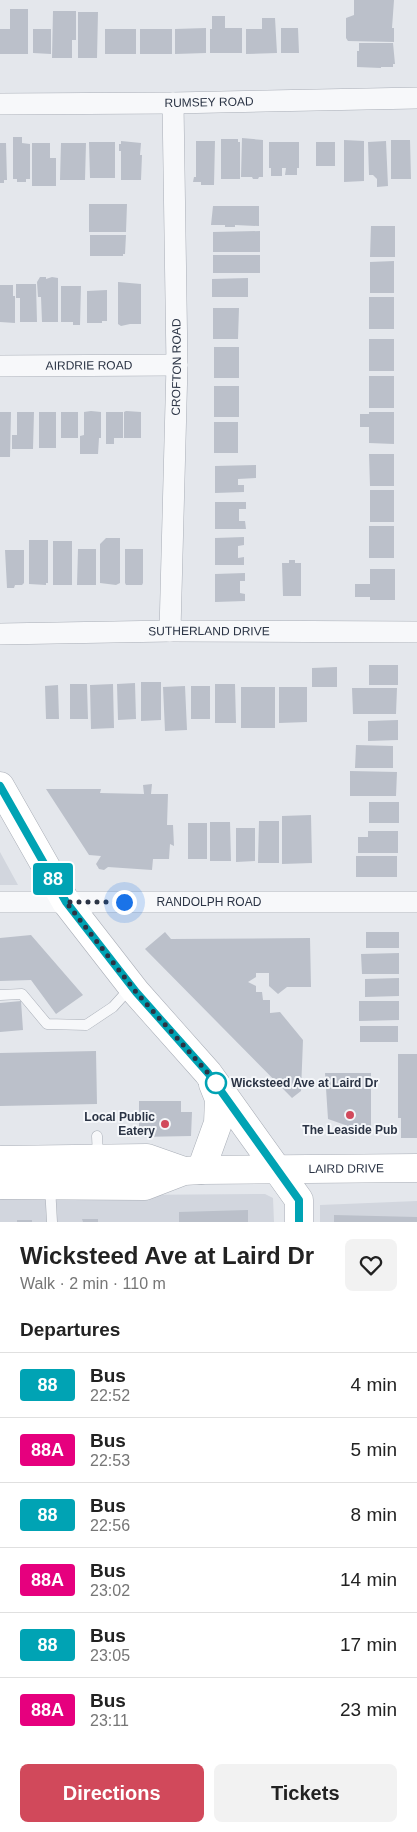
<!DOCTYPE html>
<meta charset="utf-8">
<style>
body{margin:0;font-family:Helvetica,sans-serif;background:#f2f2f2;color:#222;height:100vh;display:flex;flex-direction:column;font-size:19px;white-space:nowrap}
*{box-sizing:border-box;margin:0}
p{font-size:16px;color:#767676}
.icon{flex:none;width:28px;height:28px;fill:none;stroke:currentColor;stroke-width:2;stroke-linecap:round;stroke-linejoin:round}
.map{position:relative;height:1222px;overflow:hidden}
.drawer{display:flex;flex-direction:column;background:#fff;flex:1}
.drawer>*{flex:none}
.badge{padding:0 10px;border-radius:4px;font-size:18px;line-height:32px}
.you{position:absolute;width:25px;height:25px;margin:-12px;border:4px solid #fff;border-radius:50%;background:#1a73e8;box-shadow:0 0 0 8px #1a73e833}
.map>.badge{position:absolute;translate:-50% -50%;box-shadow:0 0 0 2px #fff}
h2{padding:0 20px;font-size:19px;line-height:45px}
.round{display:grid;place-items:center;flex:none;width:52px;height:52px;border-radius:8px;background:#f2f2f2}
.overview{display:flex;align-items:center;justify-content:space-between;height:85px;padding:0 20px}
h1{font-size:24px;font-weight:800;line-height:38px}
.button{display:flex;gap:10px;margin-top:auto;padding:10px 20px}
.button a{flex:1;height:58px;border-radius:8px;background:#d1495b;color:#fff;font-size:20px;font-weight:800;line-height:58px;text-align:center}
.button a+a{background:#f2f2f2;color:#222}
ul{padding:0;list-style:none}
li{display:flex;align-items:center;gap:15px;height:65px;padding:0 20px;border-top:1px solid #e0e0e0}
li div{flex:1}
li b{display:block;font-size:19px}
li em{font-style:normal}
li .badge{min-width:55px;font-weight:700;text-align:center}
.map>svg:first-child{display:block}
</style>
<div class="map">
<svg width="417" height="1222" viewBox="0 0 417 1222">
<rect width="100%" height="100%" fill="#e4e7ec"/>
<!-- built -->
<path fill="#d2d6de" d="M0,852L18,885H0Z
M265,1194L273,1198L274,1222H0V1196Z
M417,1201V1222H320V1205Z"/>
<!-- building -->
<path fill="#bbc0ca" d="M354,0H394L392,28H394V42L348,41L346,38V18L354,15Z
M10,9H28V54H0V29H10Z
M53,11H76V40H72V58H52Z
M78,12H98L97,58H78Z
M212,16H225V28H242V53H210V29H212Z
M262,18H275L277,53L246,54V29H262Z
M206,28V53L175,54V29Z
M281,28H298L299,53H281Z
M33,29H51V54L33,53Z
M105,29H136V54H105Z
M140,29H172V54H140Z
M359,43H393L395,64H393V67H381V68L357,67V51H359Z
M13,137H22V143L30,144V179H26V182H17V179H13Z
M242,138L263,140V177H259L258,179H253L252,177H241Z
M221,139H238V142H240V179H221Z
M344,140L364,141V181L344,182Z
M391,140H410L411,179H391Z
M121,141L141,143L140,155H142L141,180H121V151H119V144H121Z
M196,141H215L214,185H201V182H193L194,177H196Z
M386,141L388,186L377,187V179L373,175H369L368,142Z
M89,142H115V178H90Z
M269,142H299V168H297V175H285L286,168H282V176H271V168H269Z
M316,142H335V166H316Z
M0,143H6L7,180H4V183H0Z
M32,143H50V158H56V186H32Z
M61,143H86L85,180H60Z
M89,204H127L126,232H89Z
M213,206H259V226L235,225V227H225V225H211Z
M371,226H395V257H370Z
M260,231V252H213V232Z
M90,235H126L125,254H123V256H90Z
M213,255H260V273H213Z
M394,261V293H370V262Z
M40,277H46V279L52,277L58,278V322H42L41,297H38L37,282Z
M248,278V297H212V279Z
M118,282L141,284V324H130L121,326L118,324Z
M16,284H36L37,322H20V298H16Z
M0,285H13V296H15V323L0,322Z
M61,286H81L80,325H73V322H61Z
M107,290V321H102V323H87V291Z
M369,297H394V329H369Z
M213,308H239L238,339H213Z
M369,339H394V371H369Z
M214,347H239V378H214Z
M369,376H394V408H369Z
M214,386H239V417H214Z
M91,411L101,412V438H99L98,454H80V436L84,435V412Z
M126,411L141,412V438H124V412Z
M0,412H11L10,457H0Z
M17,412H34L33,449H12V435H17Z
M39,412H56V448H39Z
M61,412H78V438H61Z
M106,412H123V438H114V444H106Z
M369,412H394V444L369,443V427H360V414H369Z
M214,422H238V453H214Z
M369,454H394V486H370Z
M256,465V478L238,479V485H244V492L215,493V466Z
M370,490H394V522H370Z
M215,502H246V509H239V521H245L246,529H215Z
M369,526H394V558H369Z
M244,537V545L238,546V558L244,557V565H215V538Z
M106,538H120V583L116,585L100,583V544Z
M29,540H48V583H46V585L29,584Z
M53,541H72V585H53Z
M78,549H96V585H77Z
M125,549H143V583L142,585H126L125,583Z
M5,550H24V583L22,585H15L14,588H7Z
M289,560H295V563H301V596H283L282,563H289Z
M370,569H395V600H370V597H355V584H370Z
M245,573V581H240V593L245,594V601L215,602V574Z
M369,665H398V685H369Z
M337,667V687H312V668Z
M141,682H161V720L141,721Z
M135,683L136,719L118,720L117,684Z
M70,684H87L88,719H70Z
M113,684L114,728L91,729L90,685Z
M215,684H235L236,723H215Z
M58,685L59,719H46L45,686Z
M185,686L187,730L165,731L163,687Z
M191,686H210V719H191Z
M241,687H275V728H241Z
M279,687H307V722L279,723Z
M352,688H397L396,714H353Z
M398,720V740L368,741V721Z
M356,745L393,746V768H355Z
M350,771L397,772L396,796H350Z
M152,784L151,794H168L167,825H173L174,846L170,844L169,859H153L152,870L108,867L104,870L99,869L96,864L101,856L89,855L46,789H101L100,793L144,794L143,785Z
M369,802H399V823H369Z
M311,815L312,863L282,864V816Z
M259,821H279V863H258Z
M210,822H230L231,861H210Z
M188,823H207V859H188Z
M236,828H255V861L236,862Z
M368,831H398V853H358V837H368Z
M356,856H397V877H356Z
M165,932L171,939L310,938L311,987H287L278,994L269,986V973H256V977L248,982L256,986V992H262L263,1000H270V1013L280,1012L303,1040L301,1091L292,1098L145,949Z
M366,932H399V948H366Z
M31,935L83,995L56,1014L31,980L0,981V938Z
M399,953V974H362L361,954Z
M399,978V996L365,997V979Z
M21,1001L23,1030L0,1032V1003Z
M359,1001H399V1020L359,1021Z
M360,1026H398V1042H360Z
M96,1051L97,1104L0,1106V1053Z
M398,1054H417V1138H401V1118H398Z
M325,1073H371V1134L328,1119Z
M139,1101H181V1112H192L191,1136L139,1137Z
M248,1210V1222H179V1212Z
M334,1215L417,1217V1222H334Z
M82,1219H98V1222H83Z
M17,1220H32V1222H17Z"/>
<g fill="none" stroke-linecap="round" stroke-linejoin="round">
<defs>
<path id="lane" d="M0,995L22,994L47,1024L86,1025L113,1007L131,987
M97,1136L98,1157
M50,1186L52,1222"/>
<g id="street">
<path id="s1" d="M0,104L173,103L417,98"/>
<path id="s2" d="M0,366L177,365"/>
<path id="s3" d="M170,631L177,365L173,103"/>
<path id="s4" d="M0,634L170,631L417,632"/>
<path id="s5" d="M0,902H417"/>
</g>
<g id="secondary">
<path d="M0,786L66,902L136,992L208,1073L299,1200V1222"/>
<path d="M0,1160L147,1158L184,1171"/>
<path d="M201,1170L218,1123L219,1099L213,1084"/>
<path id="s6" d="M0,1185L145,1186L184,1171L201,1170L417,1168"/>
</g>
</defs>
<!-- lane casing -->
<use href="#lane" stroke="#a9aeb7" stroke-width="11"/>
<!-- street casing -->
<use href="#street" stroke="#a9aeb7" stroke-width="22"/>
<!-- secondary casing -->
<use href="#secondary" stroke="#a9aeb7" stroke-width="29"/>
<!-- lane -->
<use href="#lane" stroke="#f7f8fa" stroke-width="10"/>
<!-- street -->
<use href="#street" stroke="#f7f8fa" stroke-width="21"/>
<!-- secondary -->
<use href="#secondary" stroke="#fff" stroke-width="28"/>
</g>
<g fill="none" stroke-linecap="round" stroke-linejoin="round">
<defs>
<path id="line" d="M0,786L66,902L136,992L208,1073L299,1200V1222"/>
</defs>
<!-- line casing -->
<use href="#line" stroke="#fff" stroke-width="11"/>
<!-- line -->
<use href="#line" stroke="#00a3b4" stroke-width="8"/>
<!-- walk -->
<path stroke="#2b3445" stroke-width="5" stroke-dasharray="0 9" d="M124,902H66L136,992L208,1073L214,1086L216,1083"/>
</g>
<!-- markers -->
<circle fill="#fff" stroke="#00a3b4" stroke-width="2.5" cx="216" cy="1083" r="10"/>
<g fill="#d1495b" stroke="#f4f6f9" stroke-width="2">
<circle cx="350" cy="1115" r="5"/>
<circle cx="165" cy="1124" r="5"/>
</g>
<g text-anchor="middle" stroke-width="4" stroke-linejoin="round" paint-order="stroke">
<!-- street labels -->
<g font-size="12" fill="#2b3445" stroke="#f4f6f9">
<text dy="4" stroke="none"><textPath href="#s1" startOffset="209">RUMSEY ROAD</textPath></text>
<text dy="4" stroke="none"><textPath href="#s2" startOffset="89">AIRDRIE ROAD</textPath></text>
<text dy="4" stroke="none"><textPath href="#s3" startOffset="264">CROFTON ROAD</textPath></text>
<text dy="4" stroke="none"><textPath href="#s4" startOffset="209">SUTHERLAND DRIVE</textPath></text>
<text dy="4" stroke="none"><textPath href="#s5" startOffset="209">RANDOLPH ROAD</textPath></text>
<text dy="4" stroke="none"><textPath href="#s6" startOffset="349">LAIRD DRIVE</textPath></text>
</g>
<!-- stop labels -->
<g font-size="12" font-weight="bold" fill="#2b3445" stroke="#f4f6f9" text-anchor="start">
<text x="231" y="1087">Wicksteed Ave at Laird Dr</text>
</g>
<!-- poi labels -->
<g font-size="12" font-weight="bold" fill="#2b3445" stroke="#f4f6f9" text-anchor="end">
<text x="155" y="1121">Local Public<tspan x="155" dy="14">Eatery</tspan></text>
<text x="350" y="1134" text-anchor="middle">The Leaside Pub</text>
</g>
</g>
</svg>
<div class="you" style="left:124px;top:902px"></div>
<b class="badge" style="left:53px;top:879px;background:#00a3b4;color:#fff">88</b>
</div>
<section class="drawer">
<div class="overview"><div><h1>Wicksteed Ave at Laird Dr</h1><p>Walk · 2 min · 110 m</p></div><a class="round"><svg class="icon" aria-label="heart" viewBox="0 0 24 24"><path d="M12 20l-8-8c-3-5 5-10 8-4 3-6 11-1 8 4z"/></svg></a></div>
<h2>Departures</h2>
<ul>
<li><span class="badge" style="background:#00a3b4;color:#fff">88</span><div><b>Bus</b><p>22:52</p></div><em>4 min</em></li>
<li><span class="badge" style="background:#e6007e;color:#fff">88A</span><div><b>Bus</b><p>22:53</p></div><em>5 min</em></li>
<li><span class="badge" style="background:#00a3b4;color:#fff">88</span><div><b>Bus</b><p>22:56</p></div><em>8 min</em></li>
<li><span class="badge" style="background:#e6007e;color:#fff">88A</span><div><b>Bus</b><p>23:02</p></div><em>14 min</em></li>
<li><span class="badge" style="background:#00a3b4;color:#fff">88</span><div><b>Bus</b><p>23:05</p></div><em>17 min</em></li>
<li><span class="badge" style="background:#e6007e;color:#fff">88A</span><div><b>Bus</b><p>23:11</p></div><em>23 min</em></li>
</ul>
<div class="button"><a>Directions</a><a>Tickets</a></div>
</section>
